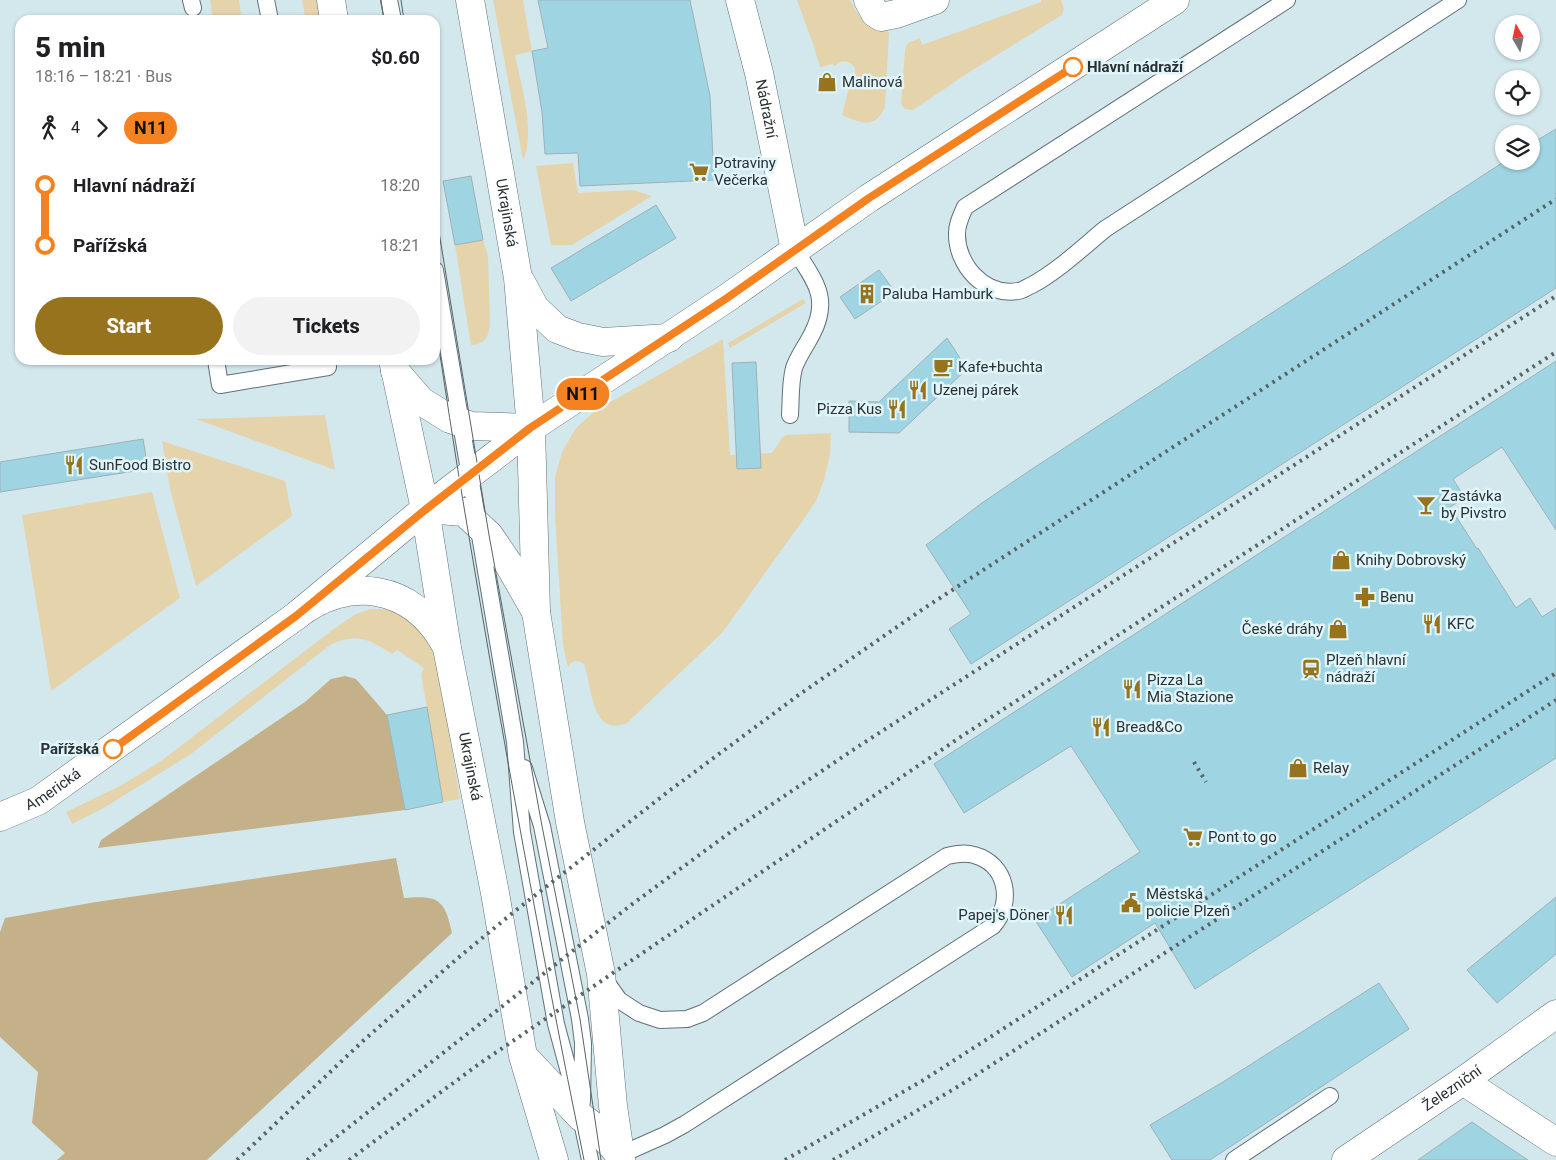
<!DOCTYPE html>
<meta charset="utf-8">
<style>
body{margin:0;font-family:Roboto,sans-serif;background:#f2f2f2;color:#202124;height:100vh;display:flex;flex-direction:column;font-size:19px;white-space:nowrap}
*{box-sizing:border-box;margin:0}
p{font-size:16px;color:#757577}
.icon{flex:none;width:28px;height:28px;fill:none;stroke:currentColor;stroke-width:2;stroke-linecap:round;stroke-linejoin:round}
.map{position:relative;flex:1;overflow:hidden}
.side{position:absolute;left:15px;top:15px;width:425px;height:350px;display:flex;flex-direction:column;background:#fff;border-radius:15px;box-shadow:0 1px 4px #0004}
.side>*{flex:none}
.badge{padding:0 10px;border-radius:16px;font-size:18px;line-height:32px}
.needle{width:32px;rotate:351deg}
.tools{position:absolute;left:1495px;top:15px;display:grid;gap:10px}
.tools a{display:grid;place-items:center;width:45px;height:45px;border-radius:50%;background:#fff;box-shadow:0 1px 4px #0004;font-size:25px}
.map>.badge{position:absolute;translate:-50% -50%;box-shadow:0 0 0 2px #fff}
.legs{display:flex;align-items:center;gap:8px;height:55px;padding:0 20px;font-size:16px}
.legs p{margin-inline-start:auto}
.head{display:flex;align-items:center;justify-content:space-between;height:85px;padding:0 20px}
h1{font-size:28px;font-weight:800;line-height:38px}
.primary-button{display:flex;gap:10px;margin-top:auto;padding:10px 20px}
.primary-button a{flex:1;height:58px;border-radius:30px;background:#96731c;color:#fff;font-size:20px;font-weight:800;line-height:58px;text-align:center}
.primary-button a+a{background:#f2f2f2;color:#202124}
ul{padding:0 20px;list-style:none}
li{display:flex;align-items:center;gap:18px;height:60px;font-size:19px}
li i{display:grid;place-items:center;width:8px;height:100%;margin:0 6px;background:currentColor}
li i::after{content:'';width:12px;height:12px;margin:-6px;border:4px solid;border-radius:50%;background:#fff}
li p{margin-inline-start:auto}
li:first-child i{background:linear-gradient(#0000 50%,currentColor 0)}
li:last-child i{background:linear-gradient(currentColor 50%,#0000 0)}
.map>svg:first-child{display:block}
</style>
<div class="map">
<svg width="1556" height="1160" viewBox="0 0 1556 1160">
<rect width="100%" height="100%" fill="#d3e8ed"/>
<!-- green -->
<path fill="#e5d3ac" d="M210,0H239L242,20H213Z
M302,0H317L321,20H306Z
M493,0H523L532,51L515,55C521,84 536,133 523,160Z
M797,0H850C861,21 866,25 889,32L885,107C875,130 861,123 842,115C844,107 846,99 848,91C850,83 862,70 850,63C844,60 839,62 835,66L833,64L820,67L813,44Z
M1041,0H1061L1064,9L1062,15L971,71L913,110L905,109L901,104L905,49L908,43L920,38L922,45L1041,2Z
M573,163L578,193L633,190L652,196L572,245H551L536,166Z
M483,240L488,256L490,325C488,338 485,344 471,345L455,245Z
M803,299L806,303L730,348L728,343Z
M723,339L730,455L772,453L782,438L786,435L831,433L830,455L824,480L816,501L801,523L722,633L627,723C591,738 592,686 584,664C577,659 571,660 568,668L563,645L555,515V477L562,452L576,428L596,410Z
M325,415L335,470L196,419Z
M162,441L285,481L292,516L196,586L170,489Z
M152,492L180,598L51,691L22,515Z
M370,609H385L402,614L416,622L436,653L460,799L443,802L421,674L424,668L397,650L392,654C369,639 357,632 330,645L191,754L102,809L72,824L66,812L120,786L161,761L331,631L354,615Z"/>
<!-- forest -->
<path fill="#c4b189" d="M345,676L356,679L387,715L405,810L98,848L101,840L305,702L331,679Z
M396,858L404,898C438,895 445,899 452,933L207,1160H57L65,1153L32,1123L38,1072L0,1037V932L5,918L96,902Z"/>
<!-- building -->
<path fill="#9fd5e2" stroke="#9db1b6" d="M538,0H690L710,96L714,180L580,186L578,153L545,154L542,112L532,51L548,48Z
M1556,129V288L971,664L949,629L971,614L926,545L982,503L1029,471L1505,161H1531V144Z
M471,176L483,240L455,245L443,181Z
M656,205L676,238L571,301L551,268Z
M879,270L895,292L855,319L840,297Z
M947,338L967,369L899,433L849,432V401L879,402Z
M1556,361V530L1502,447L1453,479L1465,498L1450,507L1477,549L1478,548L1516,608L1530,598L1542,617L1556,608V758L1195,989L1155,923L1072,977L1035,920L1140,852L1071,746L964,813L934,764Z
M756,362L761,468L737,469L732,363Z
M143,439L148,469L0,492V462Z
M427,707L443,802L405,810L387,715Z
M1556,897V954L1497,1003L1467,970Z
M1379,983L1409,1029L1210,1160H1172L1150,1125L1223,1082Z
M1472,1122L1492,1136L1528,1160H1418Z"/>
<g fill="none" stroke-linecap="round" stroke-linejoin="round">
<defs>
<path id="lane" d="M191,0L193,8
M266,0L270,20
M389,0L393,20
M1287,0L965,207C961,216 957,224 957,233C956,264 984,297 1018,291C1022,291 1027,287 1032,285C1059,270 1081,249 1105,229L1458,0
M435,270L515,742L522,832L556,1024L581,1117L590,1160
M216,360L220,385L328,367L327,360
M790,415C791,400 790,383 794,368C798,356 806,346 812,334C831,298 814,280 795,250
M524,768L542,826L580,1019L583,1043L582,1102
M605,980L619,1000L639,1013L660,1020L687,1019L703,1013L947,856C956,854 965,852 974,855C1007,864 1014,902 993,926L685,1124L665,1135L620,1155
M1234,1160L1330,1096"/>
<g id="street">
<path id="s1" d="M740,0L759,73L795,250"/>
<path d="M868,0L875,13L881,17L896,14L935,0"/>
<path d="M395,371L421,401L450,419L472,426L531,428L727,298L869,198L1175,0"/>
<path d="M1463,1081L1556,1142"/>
</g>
<g id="secondary">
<path d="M425,509L464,512L489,535L508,563L536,612"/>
<path id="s2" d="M0,817L38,801L296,616L425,509L531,428"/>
<path id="s3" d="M1346,1160L1463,1081L1556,1014"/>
</g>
<g id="primary">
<path d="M331,0L334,20"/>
<path id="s4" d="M470,0L518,278L531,428L536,612L570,822L601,974L613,1106L621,1160"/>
<path d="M521,282L535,308L557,329L578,337L603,342L669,338"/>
<path id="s5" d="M393,360L425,509L447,648L495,893L523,1056L554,1160"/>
<path d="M296,616C347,575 413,584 445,644"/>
<path d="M527,1060L581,1117L596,1128L620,1155"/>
</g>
</defs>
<!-- lane casing -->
<use href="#lane" stroke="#5f7176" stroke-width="18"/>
<!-- street casing -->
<use href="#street" stroke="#5f7176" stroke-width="29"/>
<!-- secondary casing -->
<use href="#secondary" stroke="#5f7176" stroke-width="29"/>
<!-- primary casing -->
<use href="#primary" stroke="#5f7176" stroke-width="29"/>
<!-- lane -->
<use href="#lane" stroke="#fff" stroke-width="16"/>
<!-- street -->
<use href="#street" stroke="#fff" stroke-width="28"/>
<!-- secondary -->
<use href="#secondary" stroke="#fff" stroke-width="28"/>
<!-- primary -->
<use href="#primary" stroke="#fff" stroke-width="28"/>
<!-- tram -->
<path stroke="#586366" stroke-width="1" d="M381,0L384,20
M401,0L404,20
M435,208L489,535L542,826L580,1019L601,1160
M435,323C445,386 454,449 465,513C501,729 540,945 584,1160"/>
<!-- rail -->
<path stroke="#586366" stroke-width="4" stroke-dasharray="2.5 5" stroke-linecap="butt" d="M1194,762L1206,782
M237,1160L364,1040L458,958L515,911L669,791L800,694L923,609L1556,199
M307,1160L631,905L732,831L862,744L1556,296
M349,1160L479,1064L962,736L1556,352
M785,1160L922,1081L1556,673
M833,1160L959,1086L1556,700"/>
</g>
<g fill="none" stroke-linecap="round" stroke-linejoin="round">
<defs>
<path id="line-1" d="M113,749L296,616L425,510L530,428L727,298L869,198L1073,67"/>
</defs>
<!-- line-1 casing -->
<use href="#line-1" stroke="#fff" stroke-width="11"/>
<!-- line-1 -->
<use href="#line-1" stroke="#f58220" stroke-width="8"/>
</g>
<!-- icons -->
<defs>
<symbol id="shop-bare" viewBox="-9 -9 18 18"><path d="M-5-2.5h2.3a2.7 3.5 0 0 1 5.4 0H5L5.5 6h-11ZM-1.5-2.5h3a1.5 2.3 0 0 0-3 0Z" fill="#96731c" stroke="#e0f5fa" stroke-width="2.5" paint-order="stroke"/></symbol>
<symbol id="supermarket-bare" viewBox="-9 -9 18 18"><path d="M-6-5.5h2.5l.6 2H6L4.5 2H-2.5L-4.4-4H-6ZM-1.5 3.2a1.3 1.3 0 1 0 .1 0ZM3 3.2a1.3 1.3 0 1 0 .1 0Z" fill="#96731c" stroke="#e0f5fa" stroke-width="2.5" paint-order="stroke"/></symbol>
<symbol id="building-bare" viewBox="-9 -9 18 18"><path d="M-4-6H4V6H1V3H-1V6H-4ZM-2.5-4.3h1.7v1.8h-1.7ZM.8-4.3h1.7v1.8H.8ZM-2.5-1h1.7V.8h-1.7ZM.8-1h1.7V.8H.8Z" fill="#96731c" stroke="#e0f5fa" stroke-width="2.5" paint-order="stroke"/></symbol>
<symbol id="cafe-bare" viewBox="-9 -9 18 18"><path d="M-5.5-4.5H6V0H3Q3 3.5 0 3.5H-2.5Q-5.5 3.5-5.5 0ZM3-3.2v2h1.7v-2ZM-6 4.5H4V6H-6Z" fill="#96731c" stroke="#e0f5fa" stroke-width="2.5" paint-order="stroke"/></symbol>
<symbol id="restaurant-bare" viewBox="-9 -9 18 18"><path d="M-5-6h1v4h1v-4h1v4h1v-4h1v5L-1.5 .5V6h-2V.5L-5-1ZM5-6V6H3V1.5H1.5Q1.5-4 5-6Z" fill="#96731c" stroke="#e0f5fa" stroke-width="2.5" paint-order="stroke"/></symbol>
<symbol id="bar-bare" viewBox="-9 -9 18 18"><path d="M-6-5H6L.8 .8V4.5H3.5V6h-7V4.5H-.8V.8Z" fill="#96731c" stroke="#e0f5fa" stroke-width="2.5" paint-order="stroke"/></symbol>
<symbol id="pharmacy-bare" viewBox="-9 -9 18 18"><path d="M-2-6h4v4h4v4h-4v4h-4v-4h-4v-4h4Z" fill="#96731c" stroke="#e0f5fa" stroke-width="2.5" paint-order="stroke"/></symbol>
<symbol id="station-bare" viewBox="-9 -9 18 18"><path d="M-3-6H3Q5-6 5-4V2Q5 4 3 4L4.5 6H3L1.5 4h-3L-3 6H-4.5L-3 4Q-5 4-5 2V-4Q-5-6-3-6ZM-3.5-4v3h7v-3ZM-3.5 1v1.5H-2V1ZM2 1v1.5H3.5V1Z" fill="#96731c" stroke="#e0f5fa" stroke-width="2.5" paint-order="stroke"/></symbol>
<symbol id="civic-bare" viewBox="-9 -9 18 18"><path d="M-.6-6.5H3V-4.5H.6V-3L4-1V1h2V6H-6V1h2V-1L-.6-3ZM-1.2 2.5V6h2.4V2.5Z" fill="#96731c" stroke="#e0f5fa" stroke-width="2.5" paint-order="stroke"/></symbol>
</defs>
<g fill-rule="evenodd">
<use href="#shop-bare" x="813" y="68" width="28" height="28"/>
<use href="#supermarket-bare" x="685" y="158" width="28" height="28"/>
<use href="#building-bare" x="853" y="280" width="28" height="28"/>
<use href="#cafe-bare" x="929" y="353" width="28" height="28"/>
<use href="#restaurant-bare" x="904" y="376" width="28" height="28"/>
<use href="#restaurant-bare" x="883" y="395" width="28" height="28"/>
<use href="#restaurant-bare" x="60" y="451" width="28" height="28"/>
<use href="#bar-bare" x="1412" y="491" width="28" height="28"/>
<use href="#shop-bare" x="1327" y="546" width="28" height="28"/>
<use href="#pharmacy-bare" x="1351" y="583" width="28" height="28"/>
<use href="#restaurant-bare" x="1418" y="610" width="28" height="28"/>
<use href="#shop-bare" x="1324" y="615" width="28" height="28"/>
<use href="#station-bare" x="1297" y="655" width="28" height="28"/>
<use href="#restaurant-bare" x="1118" y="675" width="28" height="28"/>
<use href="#restaurant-bare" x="1087" y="713" width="28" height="28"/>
<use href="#shop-bare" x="1284" y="754" width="28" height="28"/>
<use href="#supermarket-bare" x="1179" y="823" width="28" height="28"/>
<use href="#civic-bare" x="1117" y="889" width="28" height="28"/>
<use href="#restaurant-bare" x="1050" y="901" width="28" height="28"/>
</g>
<!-- markers -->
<g fill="#fff" stroke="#f58220" stroke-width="2.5">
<circle cx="1073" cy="67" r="9"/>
<circle cx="113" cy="749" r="9"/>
</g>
<g text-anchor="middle" stroke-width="5" stroke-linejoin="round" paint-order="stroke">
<!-- stop labels -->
<g font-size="15" font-weight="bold" fill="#293133" stroke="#e0f5fa" text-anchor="start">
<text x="1087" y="72">Hlavní nádraží</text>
<text x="99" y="754" text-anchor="end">Pařížská</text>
</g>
<!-- poi labels -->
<g font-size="15" fill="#293133" stroke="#e0f5fa" text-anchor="start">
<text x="842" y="87">Malinová</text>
<text x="714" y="168">Potraviny<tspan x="714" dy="17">Večerka</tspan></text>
<text x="882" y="299">Paluba Hamburk</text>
<text x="958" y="372">Kafe+buchta</text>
<text x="933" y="395">Uzenej párek</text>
<text x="882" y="414" text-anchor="end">Pizza Kus</text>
<text x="89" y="470">SunFood Bistro</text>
<text x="1441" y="501">Zastávka<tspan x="1441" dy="17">by Pivstro</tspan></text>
<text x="1356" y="565">Knihy Dobrovský</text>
<text x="1380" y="602">Benu</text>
<text x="1447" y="629">KFC</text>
<text x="1323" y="634" text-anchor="end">České dráhy</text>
<text x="1326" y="665">Plzeň hlavní<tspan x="1326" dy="17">nádraží</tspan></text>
<text x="1147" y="685">Pizza La<tspan x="1147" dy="17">Mia Stazione</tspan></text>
<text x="1116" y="732">Bread&amp;Co</text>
<text x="1313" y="773">Relay</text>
<text x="1208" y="842">Pont to go</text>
<text x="1146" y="899">Městská<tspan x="1146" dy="17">policie Plzeň</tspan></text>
<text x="1049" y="920" text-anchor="end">Papej's Döner</text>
</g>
<!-- street labels -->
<g font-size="15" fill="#293133" stroke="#e0f5fa">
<text dy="5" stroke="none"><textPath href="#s1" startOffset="112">Nádražní</textPath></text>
<text dy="5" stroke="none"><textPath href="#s4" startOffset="216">Ukrajinská</textPath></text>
<text dy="5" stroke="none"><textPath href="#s5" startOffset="414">Ukrajinská</textPath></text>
<text dy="5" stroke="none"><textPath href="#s2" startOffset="60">Americká</textPath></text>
<text dy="5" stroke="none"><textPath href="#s3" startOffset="128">Železniční</textPath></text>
</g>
</g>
</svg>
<div class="tools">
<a><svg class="needle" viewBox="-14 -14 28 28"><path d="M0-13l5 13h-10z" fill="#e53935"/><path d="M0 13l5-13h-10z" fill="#757577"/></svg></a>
<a><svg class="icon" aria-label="locate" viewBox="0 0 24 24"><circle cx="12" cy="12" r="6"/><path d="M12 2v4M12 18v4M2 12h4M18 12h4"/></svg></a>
<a><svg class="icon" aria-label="layers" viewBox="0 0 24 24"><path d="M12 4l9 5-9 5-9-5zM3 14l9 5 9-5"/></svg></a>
</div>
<b class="badge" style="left:583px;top:394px;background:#f58220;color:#111">N11</b>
<section class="side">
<div class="head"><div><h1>5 min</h1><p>18:16 – 18:21 · Bus</p></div><b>$0.60</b></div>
<div class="legs"><svg class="icon" aria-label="walk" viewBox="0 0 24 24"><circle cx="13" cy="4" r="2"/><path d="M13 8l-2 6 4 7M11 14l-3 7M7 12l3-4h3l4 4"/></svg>4<svg class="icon" aria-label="forward" viewBox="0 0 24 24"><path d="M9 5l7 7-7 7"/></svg><b class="badge" style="background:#f58220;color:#111">N11</b></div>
<ul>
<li><i style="color:#f58220"></i><b>Hlavní nádraží</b><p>18:20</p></li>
<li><i style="color:#f58220"></i><b>Pařížská</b><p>18:21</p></li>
</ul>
<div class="primary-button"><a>Start</a><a>Tickets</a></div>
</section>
</div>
